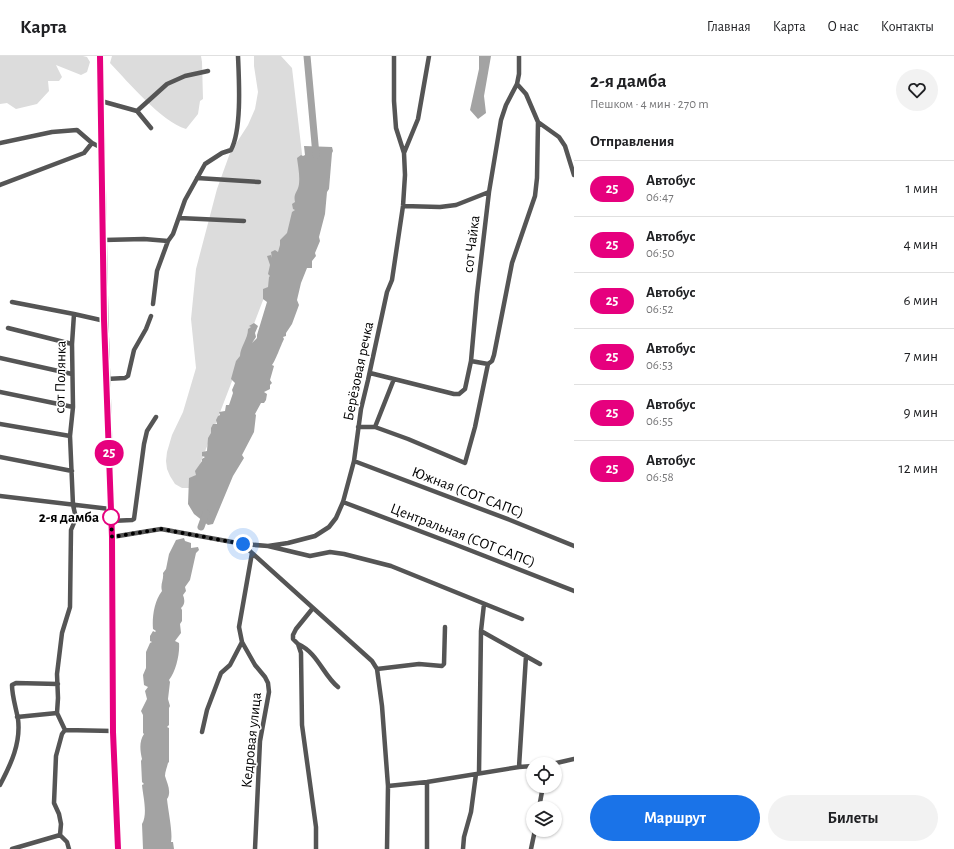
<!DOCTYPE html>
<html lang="ru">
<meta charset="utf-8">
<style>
body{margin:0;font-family:"Alegreya Sans",sans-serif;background:#f2f2f2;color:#202124;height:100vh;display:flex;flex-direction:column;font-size:15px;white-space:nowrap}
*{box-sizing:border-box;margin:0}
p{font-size:13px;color:#757577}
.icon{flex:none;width:22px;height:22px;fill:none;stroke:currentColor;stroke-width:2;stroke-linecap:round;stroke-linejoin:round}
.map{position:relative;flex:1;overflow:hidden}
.side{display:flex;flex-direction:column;background:#fff;width:380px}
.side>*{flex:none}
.badge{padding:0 8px;border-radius:13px;font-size:14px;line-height:26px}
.tools{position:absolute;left:526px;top:701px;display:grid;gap:8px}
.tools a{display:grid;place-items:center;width:36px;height:36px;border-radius:50%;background:#fff;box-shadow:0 1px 3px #0004;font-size:20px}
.you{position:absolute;width:20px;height:20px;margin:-10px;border:3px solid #fff;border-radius:50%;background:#1a73e8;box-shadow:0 0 0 6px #1a73e833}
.map>.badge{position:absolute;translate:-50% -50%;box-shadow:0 0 0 2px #fff}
h2{padding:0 16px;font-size:15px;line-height:36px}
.round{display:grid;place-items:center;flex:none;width:42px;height:42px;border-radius:21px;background:#f2f2f2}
.head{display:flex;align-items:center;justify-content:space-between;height:68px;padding:0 16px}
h1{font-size:19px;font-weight:700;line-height:30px}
.action{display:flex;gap:8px;margin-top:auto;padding:8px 16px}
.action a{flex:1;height:46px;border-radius:24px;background:#1a73e8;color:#fff;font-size:16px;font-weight:700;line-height:46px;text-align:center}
.action a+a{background:#f2f2f2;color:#202124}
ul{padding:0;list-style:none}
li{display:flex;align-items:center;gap:12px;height:56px;padding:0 16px;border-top:1px solid #e0e0e0}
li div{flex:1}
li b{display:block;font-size:15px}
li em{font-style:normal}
li .badge{min-width:44px;font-weight:700;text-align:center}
header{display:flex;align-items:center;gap:24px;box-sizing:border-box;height:56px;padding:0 20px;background:#fff;border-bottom:1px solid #e0e0e0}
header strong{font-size:19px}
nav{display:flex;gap:22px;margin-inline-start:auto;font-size:14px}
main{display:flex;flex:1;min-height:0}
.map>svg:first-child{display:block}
</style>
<header>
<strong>Карта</strong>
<nav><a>Главная</a><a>Карта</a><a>О нас</a><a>Контакты</a></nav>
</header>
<main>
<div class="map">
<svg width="574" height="793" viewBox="0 0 574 793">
<rect width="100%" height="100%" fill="#fff"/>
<!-- green -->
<path fill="#dcdcdc" d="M0,0H83L87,1L90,6L87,16L81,19L56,9L62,21L59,25H48L49,35L37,48L16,53L7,47L0,48Z
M112,0H201L202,6L203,43L200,45L198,58L186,73C161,65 129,27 110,7Z
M254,0H281L292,12L306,132L191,432H182L175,428L170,420L167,413L166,405L167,396L172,379L183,356L196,312L191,263L196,213L217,133L230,97L248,69L255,53L258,36L254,10Z"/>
<!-- water -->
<path fill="#a3a3a3" d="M479,0H491L484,40L486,57L478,63L470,54L479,13Z
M304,90L332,91L333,95L332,97L329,133L327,136L325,158L319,181L320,185L315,197L316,200L312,205V212H307L301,227L297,244L299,249L292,268L286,277V280L283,281L284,283C281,289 275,306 272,309L274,310L270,324L272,327L270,329V333L264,336L267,338L266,344L264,347H261L255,358L256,359L254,376L242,399L244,402L233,420L213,468L208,469L194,458L188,448L189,422L196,419L195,415L202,405V403L205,401L202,400V396L207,395L208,382L211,377V372L213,368H217L216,364L218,360L220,359L219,356L225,355L226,349H229L233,337L232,334L235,327L231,323L236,305L240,300C240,291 248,283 248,273L251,271L249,270L254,267L258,270L255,277L256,281L252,287L257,282V279L267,246L263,243V233L268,231L269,221L270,220L268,218L270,209L267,200L271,199L272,202L271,196L275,194L278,196L280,189V184L287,177L292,156L295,154L293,153L292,148L295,146C293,137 298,136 299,128C300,119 298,110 297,102L301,99L303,100L305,99Z
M184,482L185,485L191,487V492L198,491L199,494L196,497L190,524L185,531L186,535L183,539C185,544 185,549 181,552L182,554V565L180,568L181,577L175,585L179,587C180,597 176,616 169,624L170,626L168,643L170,650L169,652V669L167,671L169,672V706L168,707C167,711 165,716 165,720C167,727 172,736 167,743C168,754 173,777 171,786H173L174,793H143L142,768C148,758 143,740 142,729L144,728L142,726L141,705L142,703C140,695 139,685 144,678L143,677V659L141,655L147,643L145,635L148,631L144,629L143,619L146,612V596L150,587L152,586L150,585V580L153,575L155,576L156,575L153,573C152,562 154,545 162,535C160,528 164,524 163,517L166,513L169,498L176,484Z"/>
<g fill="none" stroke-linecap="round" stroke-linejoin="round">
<!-- river -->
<path stroke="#a3a3a3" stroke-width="7" d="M307,0L316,99
M201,471L206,457"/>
<!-- street -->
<path stroke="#555" stroke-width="4.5" d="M517,28L526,38L538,66L559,81L565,90L574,119
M101,45L137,55L167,28L185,20L208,15
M137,55L151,72
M0,87L52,76L77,74L92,87L102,92
M404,97L418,63L429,0
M197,122L259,126
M0,129L84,97L92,87
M403,150L440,151L456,149L489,136
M179,162L244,165
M104,184L144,183L168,185L173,178L185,144L205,108L222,97L231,94C242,73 239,24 238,0
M12,246L74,258
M153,248L157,215L168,185
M105,265L74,258L72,288L73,351L70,380L73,449L76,462L71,474L70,551L62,577L57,618L58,642L57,657L65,674L113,675
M8,272L72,288
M0,302L72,318
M471,305L488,308
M370,317L454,338H459L465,333L471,305L477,238L489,136L501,64L506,49L517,28L519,18V0
M106,323L125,322L128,320L134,294L146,273L151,260
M0,336L73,351
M0,368L70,380
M358,371H375L408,383L465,407L475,371L488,308L492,305L494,299L512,207L535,140L537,122L538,66
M375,371L394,323
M0,401L72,415
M354,405L510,464L574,490
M0,440L110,453
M343,446L454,488L574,535
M111,465L132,464L134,463L144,388L147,375L156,361
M112,481L161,473L243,488L252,497L372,605L377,613L382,650L388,730L387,793
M243,488L268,490L310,500L330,496L344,498L391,510L522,563
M268,490L288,487L315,480L329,471L336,462L343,446L354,405L361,353L368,324L387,236L392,224L403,150L405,119L404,97L396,72L394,45V0
M313,552L296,573L293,579V583L298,588L301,597L302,669L316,771V793
M481,575L540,608
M242,586L255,609L265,621L268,627L269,636L260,685L255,793
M298,588C318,597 323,619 338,631
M377,613L419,608L442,610L444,608L445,571
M17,661L57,657
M65,674L62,678L56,700L54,747L59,758L61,768L60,779L67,786L69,793
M202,676L207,654L221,617L230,609L242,586L239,571L252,497
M552,708L574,703
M519,711L526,600
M479,717L481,575L484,548
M0,729C11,708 21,687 18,663C16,652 12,640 12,629L16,627L58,628
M388,730L427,726L519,711L533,710
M539,752L543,730
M12,793L60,779
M427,793V726
M463,793L464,781L471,756L476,718
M531,793L535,774"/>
<!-- secondary -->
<path stroke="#222" stroke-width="7" d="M100,0L105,265L112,481L113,675L118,793"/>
</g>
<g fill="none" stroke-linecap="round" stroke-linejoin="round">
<defs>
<path id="line" d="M100,0L104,264L112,481L113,676L118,793"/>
</defs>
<!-- line casing -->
<use href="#line" stroke="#fff" stroke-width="9"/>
<!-- line -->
<use href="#line" stroke="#e6007e" stroke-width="6"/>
<!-- walk -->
<path stroke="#000" stroke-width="4" stroke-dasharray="0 7.2" d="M111,461V460L112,481L161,473L243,488"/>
</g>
<!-- markers -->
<circle fill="#fff" stroke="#e6007e" stroke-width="2" cx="111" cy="461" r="8"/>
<g text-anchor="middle" stroke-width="3" stroke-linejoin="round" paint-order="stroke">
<!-- street labels -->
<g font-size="15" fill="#000" stroke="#fff">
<text transform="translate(471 188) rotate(-83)" y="5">сот Чайка</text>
<text transform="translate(358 315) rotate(-78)" y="5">Берёзовая речка</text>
<text transform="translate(60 321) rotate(-89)" y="5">сот Полянка</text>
<text transform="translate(468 436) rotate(21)" y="5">Южная (СОТ САПС)</text>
<text transform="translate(463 479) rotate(21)" y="5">Центральная (СОТ САПС)</text>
<text transform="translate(251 684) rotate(-84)" y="5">Кедровая улица</text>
</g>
<!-- stop labels -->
<g font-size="15" font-weight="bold" fill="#000" stroke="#fff" text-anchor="end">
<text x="99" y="466">2-я дамба</text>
</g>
</g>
</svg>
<div class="tools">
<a><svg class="icon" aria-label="locate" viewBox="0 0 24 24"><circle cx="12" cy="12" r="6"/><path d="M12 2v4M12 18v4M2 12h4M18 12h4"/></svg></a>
<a><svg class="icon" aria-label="layers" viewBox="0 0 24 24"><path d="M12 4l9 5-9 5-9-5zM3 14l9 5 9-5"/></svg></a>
</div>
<div class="you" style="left:243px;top:488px"></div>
<b class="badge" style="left:109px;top:397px;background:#e6007e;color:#fff">25</b>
</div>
<section class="side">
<div class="head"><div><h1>2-я дамба</h1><p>Пешком · 4 мин · 270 m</p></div><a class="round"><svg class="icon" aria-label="heart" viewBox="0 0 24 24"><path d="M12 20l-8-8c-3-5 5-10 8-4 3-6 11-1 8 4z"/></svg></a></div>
<h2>Отправления</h2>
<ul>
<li><span class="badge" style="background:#e6007e;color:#fff">25</span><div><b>Автобус</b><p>06:47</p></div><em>1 мин</em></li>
<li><span class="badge" style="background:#e6007e;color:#fff">25</span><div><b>Автобус</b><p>06:50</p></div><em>4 мин</em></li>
<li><span class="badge" style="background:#e6007e;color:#fff">25</span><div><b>Автобус</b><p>06:52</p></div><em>6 мин</em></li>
<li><span class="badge" style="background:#e6007e;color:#fff">25</span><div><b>Автобус</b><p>06:53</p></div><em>7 мин</em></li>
<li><span class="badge" style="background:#e6007e;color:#fff">25</span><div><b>Автобус</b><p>06:55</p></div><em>9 мин</em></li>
<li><span class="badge" style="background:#e6007e;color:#fff">25</span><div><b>Автобус</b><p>06:58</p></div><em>12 мин</em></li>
</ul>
<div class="action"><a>Маршрут</a><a>Билеты</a></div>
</section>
</main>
